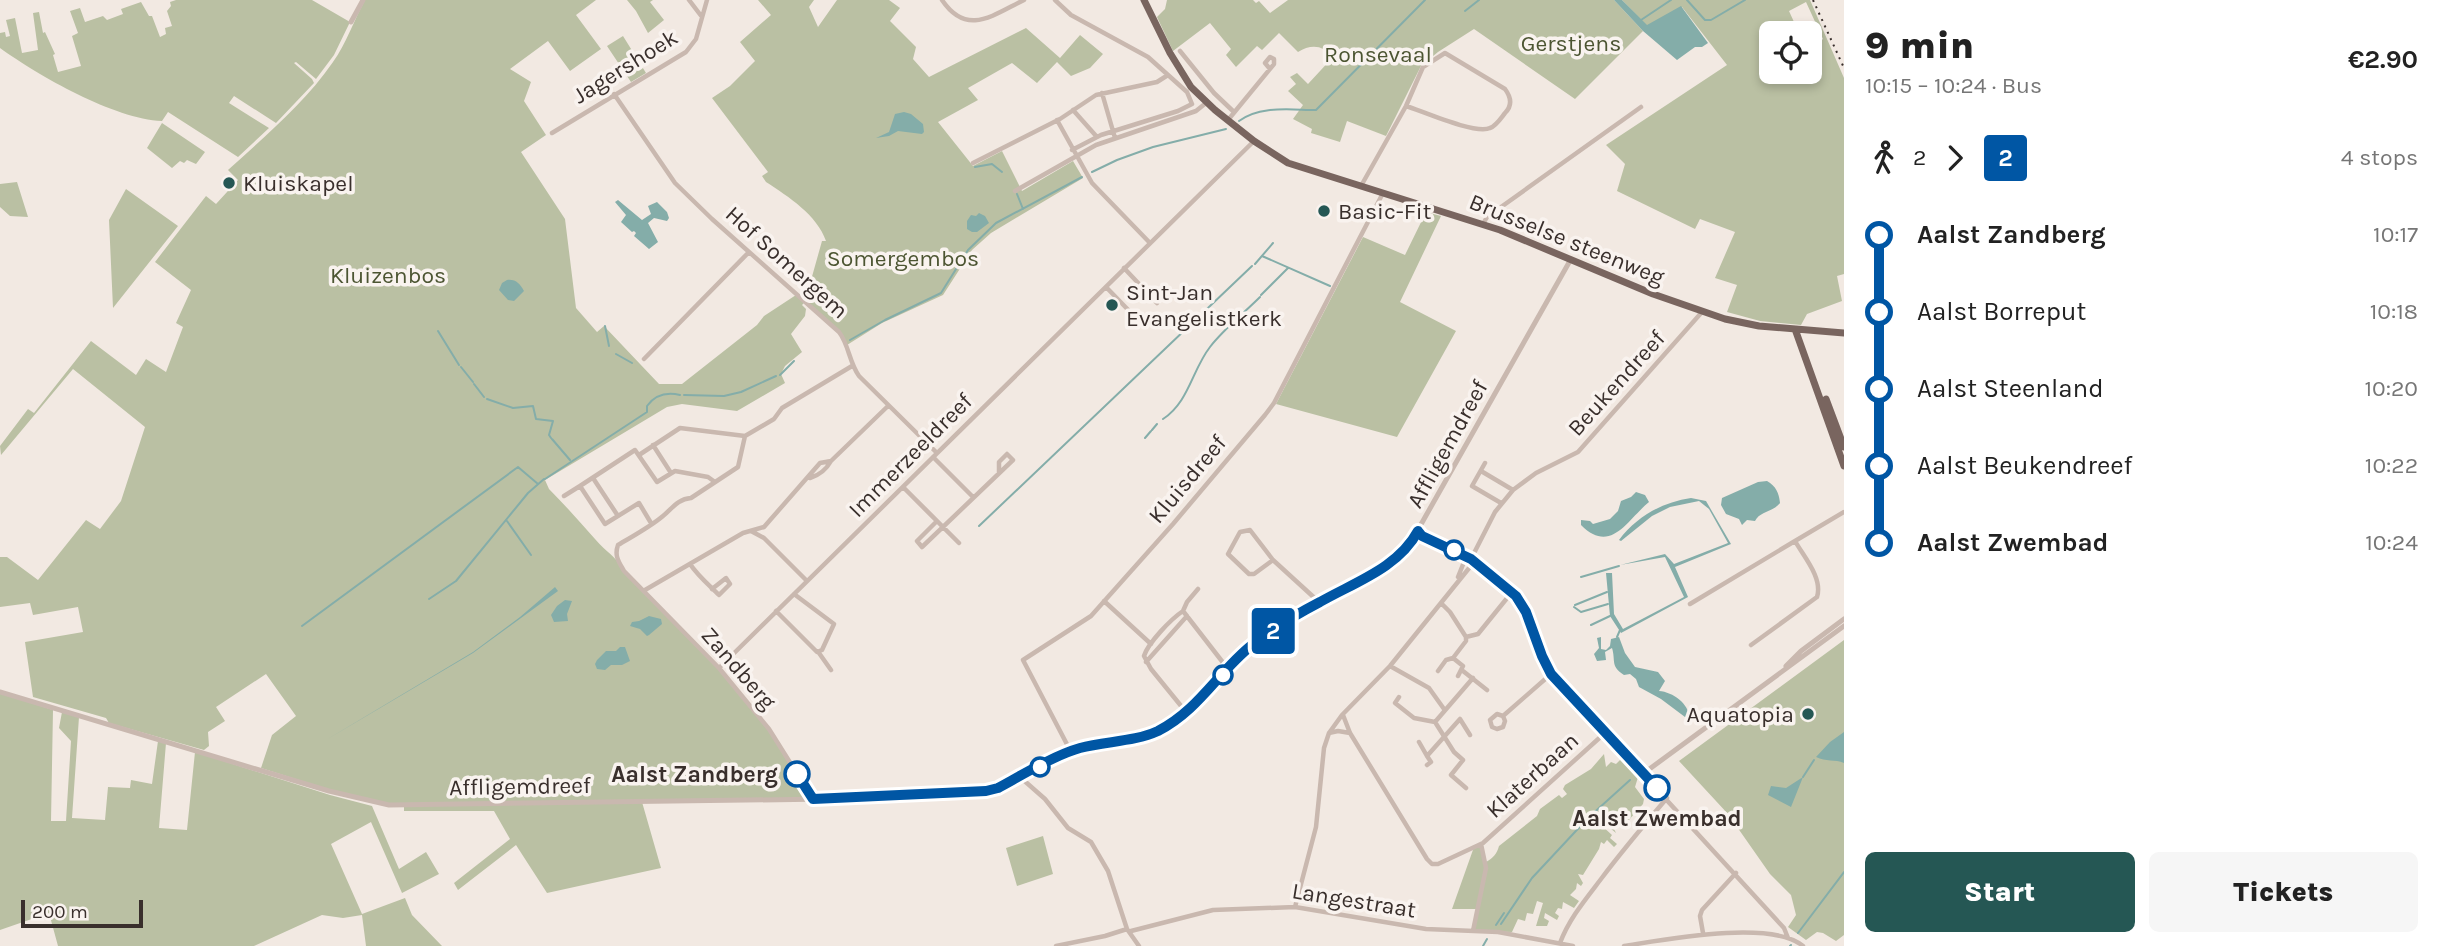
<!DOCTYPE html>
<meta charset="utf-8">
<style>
body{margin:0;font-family:Karla,sans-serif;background:#f6f6f6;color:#222;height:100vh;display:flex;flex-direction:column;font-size:26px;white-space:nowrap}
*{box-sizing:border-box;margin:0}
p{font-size:23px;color:#767676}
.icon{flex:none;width:38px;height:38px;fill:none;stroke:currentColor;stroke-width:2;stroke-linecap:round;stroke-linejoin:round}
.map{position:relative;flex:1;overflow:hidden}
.details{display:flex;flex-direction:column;background:#fff;width:595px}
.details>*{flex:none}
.badge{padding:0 14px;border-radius:5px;font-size:24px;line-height:46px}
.tools{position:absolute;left:1759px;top:21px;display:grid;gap:14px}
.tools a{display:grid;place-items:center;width:63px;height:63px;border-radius:10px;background:#fff;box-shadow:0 4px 10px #0003;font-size:35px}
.scale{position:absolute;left:21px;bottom:18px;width:122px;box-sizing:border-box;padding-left:7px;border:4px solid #392f2c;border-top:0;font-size:19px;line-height:24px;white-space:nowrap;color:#392f2c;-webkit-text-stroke:5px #f9f3ef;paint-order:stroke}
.map>.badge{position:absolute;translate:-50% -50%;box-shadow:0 0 0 4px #fff}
.legs{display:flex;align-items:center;gap:10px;height:77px;padding:0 21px;font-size:23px}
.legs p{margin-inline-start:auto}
.summary{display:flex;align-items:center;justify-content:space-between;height:119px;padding:0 21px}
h1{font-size:38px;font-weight:800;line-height:52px}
.cta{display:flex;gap:14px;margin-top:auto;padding:14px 21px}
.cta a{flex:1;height:80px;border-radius:10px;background:#255754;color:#fff;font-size:28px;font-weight:800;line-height:80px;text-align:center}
.cta a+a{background:#f6f6f6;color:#222}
ul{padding:0 21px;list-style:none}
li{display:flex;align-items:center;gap:24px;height:77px;font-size:26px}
li i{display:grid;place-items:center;width:10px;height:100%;margin:0 9px;background:currentColor}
li i::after{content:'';width:18px;height:18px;margin:-9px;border:5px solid;border-radius:50%;background:#fff}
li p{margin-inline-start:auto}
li:first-child i{background:linear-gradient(#0000 50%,currentColor 0)}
li:last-child i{background:linear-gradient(currentColor 50%,#0000 0)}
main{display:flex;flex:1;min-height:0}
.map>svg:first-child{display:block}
</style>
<main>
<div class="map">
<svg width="1844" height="946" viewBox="0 0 1844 946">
<rect width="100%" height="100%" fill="#f2e9e2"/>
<!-- green -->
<path fill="#bac0a3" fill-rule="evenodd" d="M176,0H312L350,22L334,55L316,79L296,62L294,63L312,79L314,83L276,123L234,96L229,103L269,128L238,157L168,112L162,121C114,119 39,76 0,48V33L5,32L6,37L10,36L6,20L15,18L22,53L38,50L33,13L39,12L43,33L45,32L55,54L53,55L58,72L81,66L72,36L78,33L70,11L80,8L85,22L103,16L107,20L123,14L121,9L141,2L149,16H152L160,37L166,34L165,28L172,26L167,11L171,6L170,2Z
M365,0H596L576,15L601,49L570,71L548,41L510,69L531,82L524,101L546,135L521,152L565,219L576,308L597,332L604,326L659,384H682L757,325L764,316L796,295L804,303L802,305L806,309L805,316L791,334L802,352L785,366L781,374L785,383L737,411L682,404L667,407L545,480L549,489C565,505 580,522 595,539C606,552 616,556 624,571L719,668L769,729L813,799L642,802L661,868L547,893L516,845L458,890L454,883L510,839L494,811H404V807L365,801L261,768L272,735L296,716L266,674L216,707L225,721L208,732L209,746L204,750L109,723L106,718L33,697L25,642L83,632L78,607L33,615L30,603L0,607V557H7L38,580L86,520L100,529L121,501L145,427L73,369L1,455L0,446L28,409L34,413L91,341L136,375L146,359L166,372L183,327L176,323L191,290L155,262L206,196L216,204L238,180L228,170C265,136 304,104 333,62C346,44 354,20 365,0Z
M627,0H653L650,2L664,20L648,33L636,11Z
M758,0H814L809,7L818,27L837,0H889L900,8L890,21L916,47L913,59L929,77L1026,28L1060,58L1080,35L1103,54L1090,68L1071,76L1057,62L1037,83L1012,63L968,88L978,100L938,122L973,166L1002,151L1022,191L1073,161L1083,178L991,233L972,250L943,295L882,323L847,345L840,334L808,305L809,301L806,298L822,241H826C817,215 789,197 766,182L762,176L768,172L712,98L730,86L755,61L740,42L771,15Z
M1167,0H1253L1256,3L1259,1L1270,13L1288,0H1614L1643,31L1575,99L1474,29L1438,52L1421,66L1386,136L1347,121L1340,142L1311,133L1312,129L1293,119L1303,105L1288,91L1296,84L1290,77L1297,73L1308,84L1333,57C1323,45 1311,44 1298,52L1279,33L1262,50L1257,46L1236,67L1226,55L1231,49L1210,23L1173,51L1157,17L1165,9Z
M1622,0H1810L1844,78V274L1837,276L1842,301L1807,314L1801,325L1760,321L1727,312L1737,285L1715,278L1735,232L1700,219L1695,229L1617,191L1625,164L1606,145L1727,65L1682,7L1647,26ZM1806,2L1823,39L1810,49V72H1771V33H1799L1789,11Z
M623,36L646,73L631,82L607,46Z
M162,123L205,152L196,164L187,160L184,163L180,161L172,168L147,148Z
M17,182L28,217L10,216L0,207V184Z
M126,189L178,226L113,308L109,220Z
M1426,212L1441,216L1400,302L1456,331L1397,437L1276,404L1363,237L1405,255Z
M1844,640V935L1836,941L1823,933L1817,932L1806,940L1788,927L1796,915L1791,895L1770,874L1728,814L1679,761Z
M0,693L53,710L51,821H66L71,741L59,728L62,712L79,717L72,818L105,820L108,787L130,788L131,780L152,784L158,741L166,743L159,828L187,830L195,752L330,795L372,806L399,869L426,852L439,874L402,893L371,822L331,844L362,914L405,898L412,915L442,946H366L362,915L343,918L322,915L254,946H58L49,913L0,930Z
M1604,754L1606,767L1611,762L1616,764L1621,759L1618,756L1621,754L1639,769L1636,772L1639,774L1635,787L1644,799L1643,804L1628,821L1624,822L1617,818L1612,825L1616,833L1604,823L1601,825L1612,835L1610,838L1617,844L1614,847L1607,840L1604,844L1601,842L1599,849L1583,875L1578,874L1583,883L1581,886L1577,883L1576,889L1570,895L1579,901L1574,908L1563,902L1562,909L1558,908L1555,913L1559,916L1557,920L1545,913L1544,918L1549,921L1547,926H1536L1543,903L1537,901L1533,914L1527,913L1525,921L1518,919L1512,932L1473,931L1477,909H1452L1474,847L1481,844L1486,862C1493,858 1497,854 1499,846L1537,816L1540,809L1559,795L1562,798L1567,794L1563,789L1565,785L1591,769Z
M1043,836L1053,874L1017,886L1006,848Z"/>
<!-- water -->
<path fill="#84ada9" d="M1614,0H1622L1647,25L1681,6L1708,43L1702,47H1695L1677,60L1643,31Z
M904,112L911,114L923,124L924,132L922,134L898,131L889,136L876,138L889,132L895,114Z
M618,200L642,220L651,214L648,206L657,202L667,212L669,218L667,221L654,218L648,223L658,242L649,249L634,236L636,233L634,231L632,232L621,222L626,215L615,202Z
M979,213L985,216L989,223L977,232H972L967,229V221L971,215L976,216Z
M507,280C516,279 520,284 524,291L514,301L508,300L499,290L502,283Z
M1767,481C1776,486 1779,493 1780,503C1773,512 1760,511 1755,521L1747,520L1742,525L1739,519L1726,514L1721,505L1722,498L1758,482Z
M1636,492L1645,495L1649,502C1627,520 1611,555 1581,525V520L1590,521L1593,524L1610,519L1618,511L1621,501L1631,497Z
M1691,498L1706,501L1731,544L1675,567L1688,597L1621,633L1610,616L1606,573H1612L1614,614L1623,629L1684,597L1665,557L1620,565L1665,554L1674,564L1728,543L1709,509L1699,501L1670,507L1652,516L1621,541L1619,540C1637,516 1663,502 1691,498Z
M555,587L558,591L473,653L326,740L473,652L520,617Z
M565,600L572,601L567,614L568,621L554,622L551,615L557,606Z
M649,616L661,619L662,624L649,635L647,636L640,629L630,626L632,622L639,621Z
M1601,637V649L1606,650L1610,646L1611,639L1619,637L1625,653L1635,667L1658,672L1665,681L1659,691C1673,692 1689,704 1689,717H1685L1661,699L1639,687L1636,679L1630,674L1624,675C1610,666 1616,661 1612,648L1605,652L1606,660L1597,661L1594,654L1599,648L1597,638Z
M620,647H625L630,661L622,665H611L605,670L597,669L595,664L597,660L606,651H616Z
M1844,732V763C1835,759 1826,762 1816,757L1830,742Z
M1803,777L1791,807L1768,795L1771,786L1786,788Z"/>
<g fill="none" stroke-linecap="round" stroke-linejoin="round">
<!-- stream -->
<path stroke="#84ada9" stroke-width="2" d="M1687,0L1705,20H1711L1745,0
M1465,11L1479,0
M1641,20L1671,0
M1239,121C1260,105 1291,110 1316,110L1425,0
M975,167L992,164L1002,172
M1092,172L1117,160L1153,147L1226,129
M1017,194L1023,209
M1262,256L1330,286
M1255,264L1273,243
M1261,295L1288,268
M605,326L609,346
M438,331L459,365
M850,340L885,320L941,293L968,250L996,223L1082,177
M616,354L632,363
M461,367L473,382
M780,375L794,361
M474,384L484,397
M684,395L724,396L741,392L776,376
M487,399L513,408L533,406L536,419L553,421L549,435L551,438
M1163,419C1189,402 1192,370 1210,347C1224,329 1244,313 1260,297
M1152,430L1157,424
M1145,438L1151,431
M552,439L570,460
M545,479L647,412V406C655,395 667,392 680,395
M507,521L531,555
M979,526L1252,266
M1581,577L1619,566
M429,599L456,581L528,493L544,479
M1575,605L1607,592
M1574,607L1581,612L1608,604
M1591,625L1610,616
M302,626L518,467L538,484
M1617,637L1620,630
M1803,777L1814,760
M1501,924L1532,878L1588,818L1630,780
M1496,925L1504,913
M1798,933L1844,872
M1483,946L1487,939
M1790,946L1791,945"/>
<!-- minor -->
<path stroke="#c9b8af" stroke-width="4.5" d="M689,0L702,17
M942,0C967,37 993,15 1024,0
M1055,0L1071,15L1148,57L1187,92L1192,104
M1180,51L1214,93L1234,112
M1102,93L1115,138
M614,94L675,183L712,219L839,332C849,345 849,362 859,376L937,453
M1073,110L1097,137
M1057,120L1092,183L1150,243
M1228,120L1274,64V59L1270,57L1265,63L1270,69
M552,133L686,52L696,39L707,0
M1072,150L1101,135L1178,111L1192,104
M973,163L1060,119L1096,95L1157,82L1168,75
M1361,186L1406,106L1423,67L1445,53L1505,89C1511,97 1513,105 1505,113C1501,118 1496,126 1490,128C1476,135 1422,111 1406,106
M1015,191L1096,145L1196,111L1206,103
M1483,224L1487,217L1641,107
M1124,268L1157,303
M1106,287L1137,319
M644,359L749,252
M653,445L671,473
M639,455L680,428L745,436
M933,457L973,497
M1485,463L1472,486L1501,503
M1481,471L1513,490
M593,478L618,516
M810,478C820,475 826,470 831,461L888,406
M903,487L959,543
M564,496L580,486
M936,522L917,541L922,547L1013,460L1007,454L999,462V473
M651,523L639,503L605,524L580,486L635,450L657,482L675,471L708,477L715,482
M751,531L764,538L807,581
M1418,531L1422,536C1459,554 1507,574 1526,613C1536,632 1541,654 1551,674L1784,928L1788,938
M1419,531L1425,532L1435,539
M1471,559L1495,512L1513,490L1536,473L1578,452L1702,312
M1273,560L1254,574H1249L1228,554L1240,532L1250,530L1273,560L1319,602
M690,564C698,576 709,585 719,595L730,584L726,578L712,589
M1458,577L1466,557
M1198,589L1187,602L1183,611L1228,669
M645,590L743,533L764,527L820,463L831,461
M1104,601L1151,644
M1441,603L1450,612L1466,637V641L1453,658L1463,666L1458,676
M1690,604L1795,541
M776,611L817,652L822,650L834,624L794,594
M1183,611C1171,619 1148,643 1144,656L1151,669L1186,712
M1466,637L1478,634L1512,592
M1751,645L1817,597C1823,578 1804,557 1795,541L1844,512
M819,653L831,670
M1146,662L1187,616
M1390,666L1429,688L1444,709
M719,668L1254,141
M1438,671L1446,660L1453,658
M1463,671L1487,690
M1399,697L1395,703L1414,718L1435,722
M1343,715L1350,733L1427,859L1432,864H1438L1483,843L1606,732
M1503,716L1497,714L1490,720L1492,727L1497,729L1503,727L1505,721L1503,716L1551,674
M1329,733L1338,731L1350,733
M1419,742L1427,756
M1071,752L1023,660L1091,616L1173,524L1265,415L1274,403L1383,193
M1427,765L1431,762L1427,756L1460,719L1470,735
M1020,777L1045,799L1068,828L1091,842L1108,871L1127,929L1139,946
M1466,788L1451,775L1463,760L1454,752L1435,722L1473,678
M813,799L769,729L719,668L624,571C619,562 614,556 618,545C633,536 650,527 663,516C672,509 677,499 691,498L738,467L745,436L774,419L782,408L852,366
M1295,907L1316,827L1324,748L1329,733L1342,715L1390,666L1474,562
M1131,931L1213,910L1295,907L1426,929L1498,932L1573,946
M1473,931L1486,868L1481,844
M1703,933L1700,916L1702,910L1736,873
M1560,943C1569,919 1585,900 1601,879C1622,851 1644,825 1667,798
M1056,946L1105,936L1127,929
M1624,946C1663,940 1771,919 1803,946"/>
<!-- tertiary -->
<path stroke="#c9b8af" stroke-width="5" d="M351,22L363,0
M1786,666L1801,651L1844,619
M0,692L329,791L389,805L826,799L986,791L998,787L1078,749L1144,736L1172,723L1205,695L1252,645L1305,610L1389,564L1401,554L1415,535L1571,259
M1644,773L1844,626"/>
<!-- primary -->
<path stroke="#79655f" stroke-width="7" d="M1144,0L1170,53L1191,87L1215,110L1254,141L1288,163L1500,230L1653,294L1725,319L1759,326L1844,333
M1795,329L1844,466
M1826,399L1844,447"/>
<!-- rail -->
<path stroke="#392f2c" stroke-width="2" stroke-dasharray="2 5" stroke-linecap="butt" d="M1813,0L1844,68"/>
</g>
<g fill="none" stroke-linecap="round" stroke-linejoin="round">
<defs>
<path id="line-1" d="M797,774L813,799L986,791L998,788C1022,775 1055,755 1080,748C1106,741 1134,742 1158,731C1199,710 1218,672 1252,645C1273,628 1297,614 1320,602C1355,582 1398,568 1418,531L1422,536L1471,559L1516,596L1526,612L1542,656L1551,674L1657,788"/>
</defs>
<!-- line-1 casing -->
<use href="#line-1" stroke="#fff" stroke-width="16"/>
<!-- line-1 -->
<use href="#line-1" stroke="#0056a4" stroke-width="10"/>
</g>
<!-- markers -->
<g fill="#255754" stroke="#f9f3ef" stroke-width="2.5">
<circle cx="229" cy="183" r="7"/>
<circle cx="1324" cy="211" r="7"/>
<circle cx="1112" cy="305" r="7"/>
<circle cx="1808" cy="714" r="7"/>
</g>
<g fill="#fff" stroke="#0056a4" stroke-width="3.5">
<circle cx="1454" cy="550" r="9"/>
<circle cx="1223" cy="675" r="9"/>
<circle cx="1040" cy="767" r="9"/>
<circle cx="797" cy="774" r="12"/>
<circle cx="1657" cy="788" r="12"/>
</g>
<g text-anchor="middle" stroke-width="7" stroke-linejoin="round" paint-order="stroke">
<!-- park labels -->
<g font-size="23" fill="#4c5532" stroke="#f9f3ef">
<text x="1571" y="51">Gerstjens</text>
<text x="1378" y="62">Ronsevaal</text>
<text x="903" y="266">Somergembos</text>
<text x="388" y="283">Kluizenbos</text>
</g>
<!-- street labels -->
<g font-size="23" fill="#392f2c" stroke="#f9f3ef">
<text transform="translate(625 66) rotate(-32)" y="8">Jagershoek</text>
<text transform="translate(1567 239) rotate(22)" y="8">Brusselse steenweg</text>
<text transform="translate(787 262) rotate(42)" y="8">Hof Somergem</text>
<text transform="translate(1616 383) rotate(-48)" y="8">Beukendreef</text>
<text transform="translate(1447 444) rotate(-61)" y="8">Affligemdreef</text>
<text transform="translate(910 455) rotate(-45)" y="8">Immerzeeldreef</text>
<text transform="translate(1187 479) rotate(-50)" y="8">Kluisdreef</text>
<text transform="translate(739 668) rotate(49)" y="8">Zandberg</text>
<text transform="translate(1532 775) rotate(-42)" y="8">Klaterbaan</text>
<text transform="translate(520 786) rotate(-1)" y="8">Affligemdreef</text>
<text transform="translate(1354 900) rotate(9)" y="8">Langestraat</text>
</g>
<!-- poi labels -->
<g font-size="23" fill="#392f2c" stroke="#f9f3ef" text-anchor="start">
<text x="243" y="191">Kluiskapel</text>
<text x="1338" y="219">Basic-Fit</text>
<text x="1126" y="300">Sint-Jan<tspan x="1126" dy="26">Evangelistkerk</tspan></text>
<text x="1794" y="722" text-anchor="end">Aquatopia</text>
</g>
<!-- stop labels -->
<g font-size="23" font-weight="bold" fill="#392f2c" stroke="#f9f3ef" text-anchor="end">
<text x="778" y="782">Aalst Zandberg</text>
<text x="1657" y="826" text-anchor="middle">Aalst Zwembad</text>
</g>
</g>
</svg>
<div class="tools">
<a><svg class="icon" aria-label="locate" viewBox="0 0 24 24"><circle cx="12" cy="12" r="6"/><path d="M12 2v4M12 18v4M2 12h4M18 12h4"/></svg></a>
</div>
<div class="scale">200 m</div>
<b class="badge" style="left:1273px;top:631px;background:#0056a4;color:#fff">2</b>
</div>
<section class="details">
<div class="summary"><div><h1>9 min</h1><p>10:15 – 10:24 · Bus</p></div><b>€2.90</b></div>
<div class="legs"><svg class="icon" aria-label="walk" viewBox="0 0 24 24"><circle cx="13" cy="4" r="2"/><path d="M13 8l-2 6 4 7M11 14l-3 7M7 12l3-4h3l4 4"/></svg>2<svg class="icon" aria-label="forward" viewBox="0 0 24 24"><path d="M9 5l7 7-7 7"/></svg><b class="badge" style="background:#0056a4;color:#fff">2</b><p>4 stops</p></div>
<ul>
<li><i style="color:#0056a4"></i><b>Aalst Zandberg</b><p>10:17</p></li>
<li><i style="color:#0056a4"></i><span>Aalst Borreput</span><p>10:18</p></li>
<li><i style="color:#0056a4"></i><span>Aalst Steenland</span><p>10:20</p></li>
<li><i style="color:#0056a4"></i><span>Aalst Beukendreef</span><p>10:22</p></li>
<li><i style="color:#0056a4"></i><b>Aalst Zwembad</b><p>10:24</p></li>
</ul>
<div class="cta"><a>Start</a><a>Tickets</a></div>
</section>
</main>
